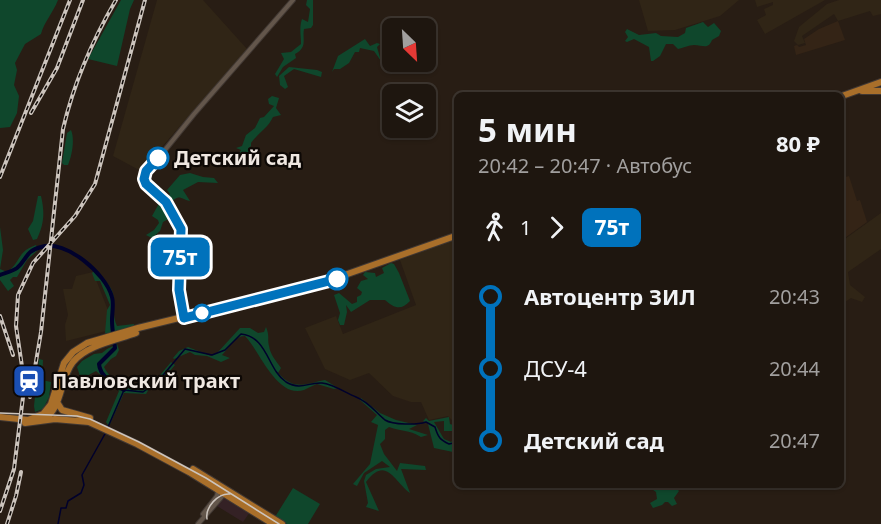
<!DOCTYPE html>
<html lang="ru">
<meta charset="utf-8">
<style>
body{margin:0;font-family:"Noto Sans",sans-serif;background:#261f18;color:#f1f3f6;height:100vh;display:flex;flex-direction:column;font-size:22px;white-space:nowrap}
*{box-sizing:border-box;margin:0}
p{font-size:20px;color:#a19f9e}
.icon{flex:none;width:33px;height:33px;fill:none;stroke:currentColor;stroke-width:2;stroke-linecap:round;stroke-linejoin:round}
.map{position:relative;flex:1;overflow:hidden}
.sheet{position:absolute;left:454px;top:92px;width:390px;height:396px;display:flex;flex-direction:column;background:#1e160f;border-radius:9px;box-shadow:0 2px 4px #0004,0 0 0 2px #3c352f}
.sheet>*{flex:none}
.badge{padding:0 12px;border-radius:9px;font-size:21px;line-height:39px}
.needle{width:39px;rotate:155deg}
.controls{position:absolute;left:382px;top:18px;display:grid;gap:12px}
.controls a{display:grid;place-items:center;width:54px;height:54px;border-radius:9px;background:#1e160f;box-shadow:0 2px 4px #0004,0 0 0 2px #3c352f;font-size:30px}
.map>.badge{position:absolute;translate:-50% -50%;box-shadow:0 0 0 3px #fff}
.legs{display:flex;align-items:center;gap:9px;height:66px;padding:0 24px;font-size:20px}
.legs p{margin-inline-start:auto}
.overview{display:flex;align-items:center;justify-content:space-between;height:102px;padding:0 24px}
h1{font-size:33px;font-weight:700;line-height:45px}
ul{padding:0 24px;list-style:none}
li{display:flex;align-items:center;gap:21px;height:72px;font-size:22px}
li i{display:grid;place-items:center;width:9px;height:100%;margin:0 8px;background:currentColor}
li i::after{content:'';width:15px;height:15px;margin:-8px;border:4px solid;border-radius:50%;background:#1e160f}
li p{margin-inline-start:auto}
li:first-child i{background:linear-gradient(#0000 50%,currentColor 0)}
li:last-child i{background:linear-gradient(currentColor 50%,#0000 0)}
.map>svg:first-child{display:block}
</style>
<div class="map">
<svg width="881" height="524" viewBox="0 0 881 524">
<rect width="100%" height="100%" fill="#281d14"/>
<!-- commercial -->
<path fill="#342125" d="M225,496L250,512L243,522L217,506Z"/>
<!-- industrial -->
<path fill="#302516" d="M157,0H203L247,49L141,171L113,156Z
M639,0H739L720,16L675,30L648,31Z
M755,0H825L765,34L757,20L766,15L764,9L773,5V2L757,7Z
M839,0H881V14L873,16L870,11L838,21L834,14L802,36L805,43L798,45L794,41L799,27L827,4Z
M881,213V249L848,272L850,285L865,297L862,302L851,298L842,304V241Z
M457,238V425L448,416L429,420L421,402H411L393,396L369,373L350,380L325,369L305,328L336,316L343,334L416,305L400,260Z
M93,272L109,313L106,331L66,341L65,325L68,315L63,289H72L76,276Z"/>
<!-- built -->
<path fill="#342416" d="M838,21L845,40L796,55L794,46L797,45L799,47L806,45L804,39L819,29Z
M849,176L857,201L860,200L867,222L842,240V178Z"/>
<!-- green -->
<path fill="#0f472c" d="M0,0H58C53,13 44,22 41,34L25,44L15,63L17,70L14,85L19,96L17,113L10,127L0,128Z
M121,0H134L130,9L117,66L88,59Z
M307,0H313V25L311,28L304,29C302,39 308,47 295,54L296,58L283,67L277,77L275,74L284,59L281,53L291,52L301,44C301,35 299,28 302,19L308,22L310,9L306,5Z
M703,22L708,27L714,23L721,31L719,36L712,40C708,50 703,45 694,45C689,45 683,48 678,49L673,44H666L660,56L653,61H651L649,47L634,39L627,42L625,41L628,37L625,32L627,29L639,35L656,33L661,36L678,37L685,33L686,28Z
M365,39L370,46L377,43L380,44L377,47L381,61L374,51L360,48L359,52H355L349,63L340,69H334L332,72L338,56Z
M289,67L317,70L322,72L321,77L294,69L284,76L288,87L285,89L280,85L279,76Z
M272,96L279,98L276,108L281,115L273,117C268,128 258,133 251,143V146L248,149L252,158L250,169L246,155L237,162H234L241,150L236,148L242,146L246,135L255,128L260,118L264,117L274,106L269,104L268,99Z
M71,130C75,139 72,156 68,165H64L62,163L67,133Z
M190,173L203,177L214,178L218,183L198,182L183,190L190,201C179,199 181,193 169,204L165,198L170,194L167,190L180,175Z
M38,196H41C45,213 44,224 37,239L33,240L28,229L33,221Z
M161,200L172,217L163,222L160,231L152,238L146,235L154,230L159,223L158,220L152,216Z
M0,227L3,250L0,269L7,272C21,263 16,252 36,245L38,250L27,260L17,277H13L10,280L14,286L8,291L0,280Z
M391,263L394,264L399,273L410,301C401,311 394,308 385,300H370L351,312L346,305L347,312L344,325H340L338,320L340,313L334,295L339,293L352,304L357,302V297L361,295L362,292L357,288L361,281L368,279L363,275L365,272L375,273L376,277L384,273L382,268Z
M95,270C100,273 101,277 105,281C121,296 109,310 117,326L134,324L135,327L107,334L105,333L107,310L110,305L100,281H95L92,273Z
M266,327C270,337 267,338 269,346C270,354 276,361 281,368L278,373C295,391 304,384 325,380L338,388L334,389L317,384C312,386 308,388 304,390C277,399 259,350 245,336C234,336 229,348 222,355L230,358L221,362L207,356L195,355L190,352L174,359L173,358L179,351L188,347L211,356L218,352L240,328H250L258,333L264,332Z
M117,344L119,350L116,356L111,359L104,367C111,381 127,391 143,390L161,374L171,362L175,365L154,390L149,389L146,394L124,393L110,424L108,425L106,422L119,391L96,371L81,379L77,367L82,361L94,354L102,353L107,349Z
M39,359L43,360L42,380L51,382L49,397L43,409L35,412L34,406Z
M361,398L380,413L396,420L417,425L409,429L428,435L421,437C408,429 402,432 389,427L385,430V439L380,444L384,454L397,471L400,463L425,466L426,470L401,469L410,493C394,481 386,455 366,482L379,511L366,507L368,503L364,481L366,475L376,469L390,467L382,461L364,473L357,486L353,484L370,464L378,425L371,422L377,415L360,400Z
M449,417L450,424L456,426L457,431H444V421L434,422L444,439L451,442L457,436V448L453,452L434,448L428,424L423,421L426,418L429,421Z
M646,485H653L665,490L675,487L679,491L674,498L677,504L672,506L668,502H665L662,505L653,508L650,503L657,499L656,492Z
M293,488L320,504L308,524H287L275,517Z"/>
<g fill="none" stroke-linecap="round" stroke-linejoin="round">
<!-- stream -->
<path stroke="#00012c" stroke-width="1.5" d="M108,427L124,390L143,392L159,380L185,349L212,355L225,350L241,334C268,337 267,369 286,382C302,391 307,382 322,383C333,384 346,393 356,397C369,402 375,412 385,420C393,425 417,425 426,422L435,427C438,437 440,440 449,444L458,442
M58,524L61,508H66L68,501L81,493L84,485L82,475L106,432"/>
<!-- river -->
<path stroke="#00012c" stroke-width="4" d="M0,275C5,273 13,271 17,268C27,260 25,251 41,247C66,239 106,274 112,297C114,304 112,313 112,320C112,330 114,339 115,348L99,364C100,377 114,384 124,390"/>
<defs>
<path id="minor" d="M184,317L179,290L181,229L169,206L146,184L144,176L194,114L293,0
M203,514L217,496L218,491
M198,524L225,493"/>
<path id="major" d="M862,91H881
M842,96L881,82
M57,402L62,410L90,418
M0,417L28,420L43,414L51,404L64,363L73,352L87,343L138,328L322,283L458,235
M43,420C63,408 59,380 73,362C87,345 117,340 136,333
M25,423L55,419L89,422L137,444L189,472L273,524
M193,469L282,524"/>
</defs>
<!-- minor casing -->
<use href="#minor" stroke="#413833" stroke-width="6"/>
<!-- major casing -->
<use href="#major" stroke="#413833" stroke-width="8"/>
<!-- minor -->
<use href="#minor" stroke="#63564b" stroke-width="4"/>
<!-- major -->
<use href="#major" stroke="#a96f2a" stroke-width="6"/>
<!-- tram -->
<path stroke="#ccc4bd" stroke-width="1.5" d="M0,413L77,416L90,419L139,442L206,478L279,524
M207,519C205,507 218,493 230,494"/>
<defs>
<path id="rail" d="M31,113L57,68L83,0
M0,177L70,0
M0,316L13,355
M30,397L41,332L63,129C74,82 92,41 116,0
M0,511L14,469L23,397L24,380L16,326L18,295L33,263L75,216L95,184L145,0
M7,524L16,496L21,472"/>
</defs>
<!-- rail casing -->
<use href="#rail" stroke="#ccc4bd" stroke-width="4"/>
<!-- rail -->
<use href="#rail" stroke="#0d0805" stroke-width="1.5" stroke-dasharray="4.5" stroke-linecap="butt"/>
</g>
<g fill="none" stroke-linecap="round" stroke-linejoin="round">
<defs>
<path id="line-1" d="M158,158L146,171L144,179L146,184L166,202L181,229L179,290L184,318L337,279"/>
</defs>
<!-- line-1 casing -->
<use href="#line-1" stroke="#fff" stroke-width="14"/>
<!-- line-1 -->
<use href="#line-1" stroke="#0072bc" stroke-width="9"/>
</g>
<!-- icons -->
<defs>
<symbol id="station-square" viewBox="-11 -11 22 22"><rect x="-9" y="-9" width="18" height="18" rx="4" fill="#1a4fb4" stroke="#0d0805"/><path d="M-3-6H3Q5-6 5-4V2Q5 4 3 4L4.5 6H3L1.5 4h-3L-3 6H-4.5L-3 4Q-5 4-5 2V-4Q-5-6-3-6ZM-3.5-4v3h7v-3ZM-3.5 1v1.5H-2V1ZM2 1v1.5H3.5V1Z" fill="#fff"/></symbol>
</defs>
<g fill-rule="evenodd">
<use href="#station-square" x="10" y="362" width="38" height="38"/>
</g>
<!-- markers -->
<g fill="#fff" stroke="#0072bc" stroke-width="3">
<circle cx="158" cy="158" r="10"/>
<circle cx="337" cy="279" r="10"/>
<circle cx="202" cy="313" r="8"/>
</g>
<g text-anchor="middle" stroke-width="4.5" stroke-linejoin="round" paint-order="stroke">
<!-- stop labels -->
<g font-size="20" font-weight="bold" fill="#efe7e1" stroke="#0d0805" text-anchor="start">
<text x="174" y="165">Детский сад</text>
</g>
<!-- poi labels -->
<g font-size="20" font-weight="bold" fill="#efe7e1" stroke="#0d0805" text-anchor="start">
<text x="52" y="388">Павловский тракт</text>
</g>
</g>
</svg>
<div class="controls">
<a><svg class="needle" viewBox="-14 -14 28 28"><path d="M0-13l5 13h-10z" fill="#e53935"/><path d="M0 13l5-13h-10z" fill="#a19f9e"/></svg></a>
<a><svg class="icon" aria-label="layers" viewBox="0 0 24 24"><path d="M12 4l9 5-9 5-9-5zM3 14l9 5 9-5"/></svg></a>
</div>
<b class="badge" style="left:180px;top:257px;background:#0072bc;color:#fff">75т</b>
<section class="sheet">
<div class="overview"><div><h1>5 мин</h1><p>20:42 – 20:47 · Автобус</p></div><b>80 ₽</b></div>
<div class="legs"><svg class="icon" aria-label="walk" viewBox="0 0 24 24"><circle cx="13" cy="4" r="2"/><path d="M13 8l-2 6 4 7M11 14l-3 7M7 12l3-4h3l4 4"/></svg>1<svg class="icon" aria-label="forward" viewBox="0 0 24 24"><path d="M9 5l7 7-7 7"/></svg><b class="badge" style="background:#0072bc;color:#fff">75т</b></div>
<ul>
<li><i style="color:#0072bc"></i><b>Автоцентр ЗИЛ</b><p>20:43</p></li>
<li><i style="color:#0072bc"></i><span>ДСУ-4</span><p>20:44</p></li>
<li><i style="color:#0072bc"></i><b>Детский сад</b><p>20:47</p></li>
</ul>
</section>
</div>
